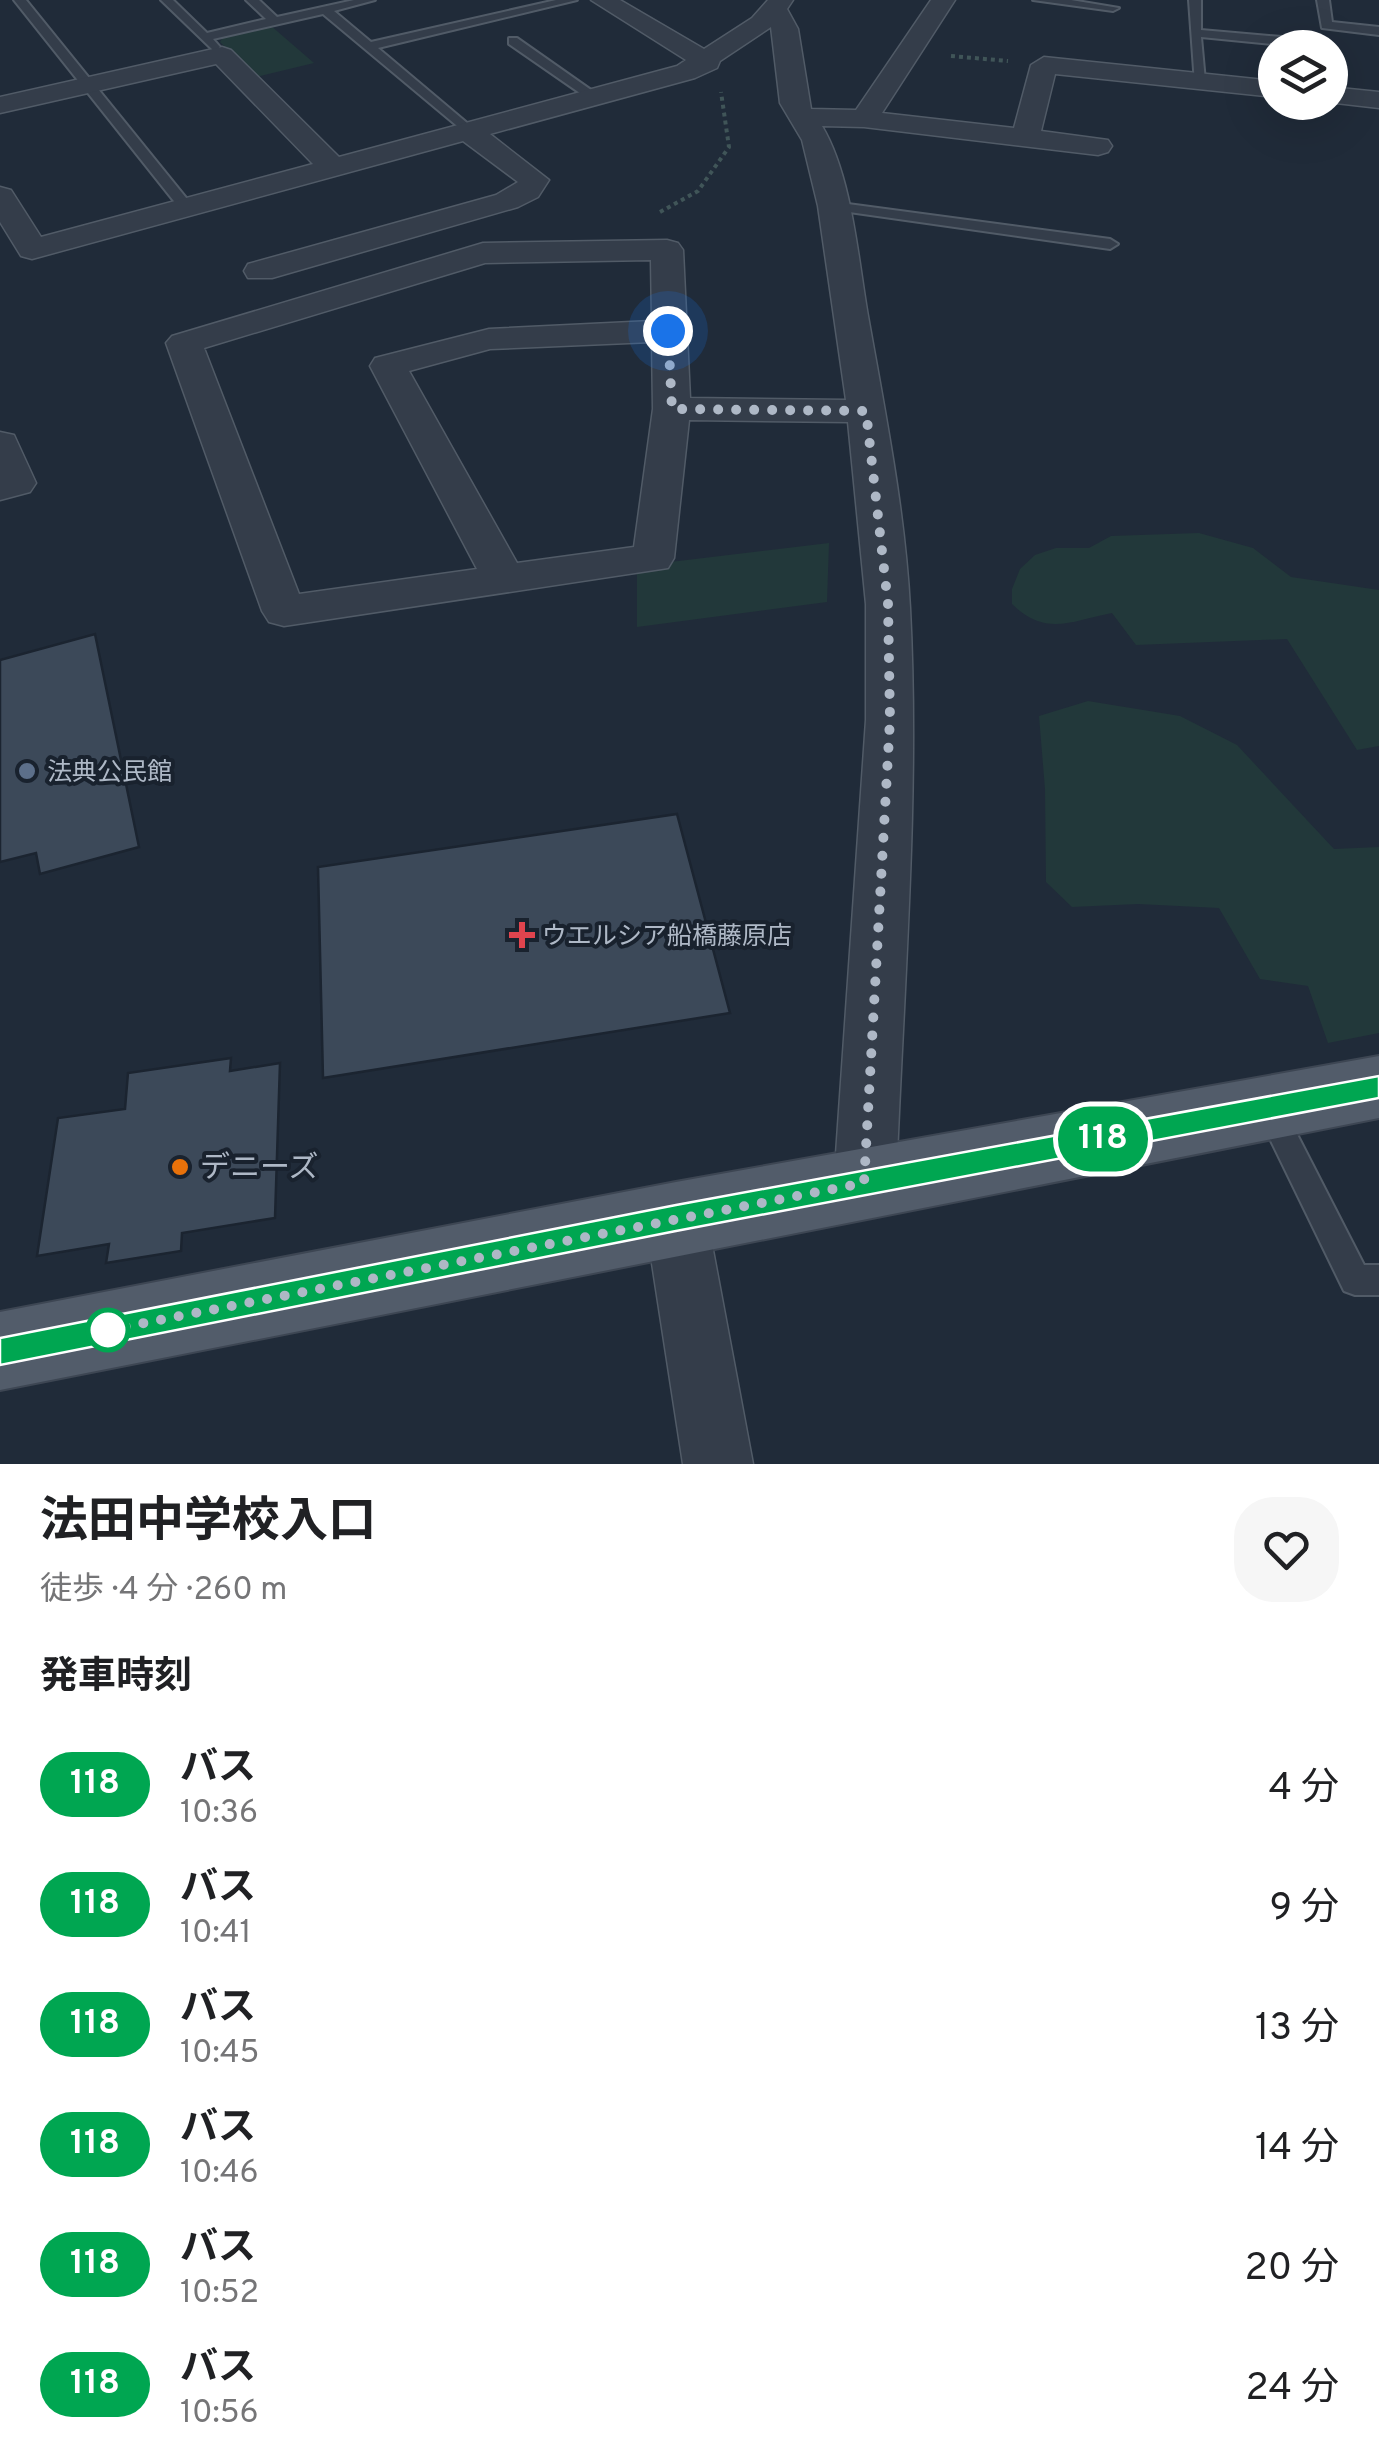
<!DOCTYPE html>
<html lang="ja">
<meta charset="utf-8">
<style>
body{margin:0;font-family:Overpass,"Noto Sans JP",sans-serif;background:#f6f6f6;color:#202124;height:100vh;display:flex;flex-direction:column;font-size:38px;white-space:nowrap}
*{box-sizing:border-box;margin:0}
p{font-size:32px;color:#757577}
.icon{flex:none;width:55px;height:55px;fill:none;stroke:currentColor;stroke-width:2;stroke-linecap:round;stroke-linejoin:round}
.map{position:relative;height:1464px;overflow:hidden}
.drawer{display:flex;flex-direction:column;background:#fff;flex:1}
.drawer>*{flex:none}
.badge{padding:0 20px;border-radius:32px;font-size:35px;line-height:65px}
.buttons{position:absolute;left:1258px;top:30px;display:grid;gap:20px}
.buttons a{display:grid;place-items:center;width:90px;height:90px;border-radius:50%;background:#fff;box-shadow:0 10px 40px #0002;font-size:50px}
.you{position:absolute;width:50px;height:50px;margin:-25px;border:8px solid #fff;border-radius:50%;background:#1a73e8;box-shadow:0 0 0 15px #1a73e833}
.map>.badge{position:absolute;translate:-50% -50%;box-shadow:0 0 0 5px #fff}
h2{padding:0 40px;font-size:38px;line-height:90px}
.round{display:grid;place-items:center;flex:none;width:105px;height:105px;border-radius:40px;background:#f6f6f6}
.head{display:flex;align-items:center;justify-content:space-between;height:170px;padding:0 40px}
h1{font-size:48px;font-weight:700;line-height:75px}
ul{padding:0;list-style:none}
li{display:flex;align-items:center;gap:30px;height:120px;padding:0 40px}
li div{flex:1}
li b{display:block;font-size:38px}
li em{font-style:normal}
li .badge{min-width:110px;font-weight:700;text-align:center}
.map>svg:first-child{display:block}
</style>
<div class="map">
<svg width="1379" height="1464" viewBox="0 0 1379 1464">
<rect width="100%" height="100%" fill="#202b39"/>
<!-- green -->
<path fill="#22383a" d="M270,25L314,63L256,77L220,42L224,36Z
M1199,533L1253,548L1291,577L1379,590V746L1357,750L1287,639L1136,645L1112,613C1071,621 1046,637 1012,604V589L1020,569L1035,555L1056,548H1089L1111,536Z
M829,543L827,602L637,627V566Z
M1088,701L1180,716L1237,745L1334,849L1379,847V1033L1328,1043L1308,986L1260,979L1219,908L1138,904L1072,907L1046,882L1045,789L1039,716Z"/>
<!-- building -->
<path fill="#3c4959" stroke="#1b2430" stroke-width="2.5" d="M95,634L139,847L40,874L36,853L0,862V660Z
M677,814L730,1013L323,1078L318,867Z
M231,1058L230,1071L280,1063L275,1218L182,1233L181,1251L106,1263L109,1244L37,1256L58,1118L125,1109L128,1073Z"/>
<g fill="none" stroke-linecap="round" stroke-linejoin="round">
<defs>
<path id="lane" d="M14,0H26L191,204V210H181Z
M161,0H173L207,33L266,19L246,0H259L277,17L354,0H375L334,11L371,42L556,0H577L378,48L473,128L475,131L468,135L323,14L213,39L220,47L214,51Z
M1033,0H1071L1119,8L1113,11Z
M1189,0H1201V30L1282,37L1288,41L1282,45L1201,37L1205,81L1195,84Z
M1317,0H1329L1332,22L1379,27V35L1322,28Z
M509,38H517L601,97L590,100L509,44Z
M833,202L1110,239L1118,244L1110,249L828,209L826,206Z
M1271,1099L1281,1103L1364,1265H1379V1295H1355L1344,1291L1257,1112L1261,1103Z"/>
<path id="street" d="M591,0H620L704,49L752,18L768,0H793L787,9L798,29L811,109L856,110L931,0H955L882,113L1014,128L1031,65L1044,57L1275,81V97L1055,74L1041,131L1108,140L1112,146L1108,152L1098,155L864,127L822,126C852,176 858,259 868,316C885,412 905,511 910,608C920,799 903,992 896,1183L887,1204L865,1213L843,1204L834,1183L866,720V604L848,422L689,420L674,558L668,568L284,626L269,622L262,611L166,343L172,336L483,243L667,240L678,243L683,250L690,398L846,400L818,206L802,140L780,103L771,27L720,61L717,68L695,78L490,134L549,180L538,197L518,207L272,278H248L244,271L248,264L496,195L518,182L463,141L32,259L21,256L0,222V187L11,190L41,237L313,164L216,64L0,113V97L222,47L231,50L339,157L677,66L686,60ZM651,260L652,321L489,329L375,358L370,366L477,569L299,594L204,348L485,263ZM652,342L653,409L634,547L517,563L409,371L490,349Z
M1330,87L1379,92V108L1327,102Z
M0,432L14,435L36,483L30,492L0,500Z
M676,1187L698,1196L707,1218L753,1464H683L645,1218L654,1196Z"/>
<path id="primary" d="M1379,1056V1118L0,1390V1312L676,1182Z"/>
</defs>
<!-- lane casing -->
<use href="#lane" stroke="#515b67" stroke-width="4"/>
<!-- street casing -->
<use href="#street" stroke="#515b67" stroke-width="3"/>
<!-- primary casing -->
<use href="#primary" stroke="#3d4653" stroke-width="4"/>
<!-- path -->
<path stroke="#405558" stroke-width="4" stroke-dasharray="4 4" stroke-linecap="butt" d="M951,56L1008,61
M660,212L698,191L729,147L721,92"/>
<!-- lane -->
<use href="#lane" fill="#343d4a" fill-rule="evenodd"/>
<!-- street -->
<use href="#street" fill="#343d4a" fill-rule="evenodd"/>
<!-- primary -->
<use href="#primary" fill="#525c6a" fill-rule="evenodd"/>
</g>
<!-- line -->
<path fill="#00a651" stroke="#fff" stroke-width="2.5" d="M1379,1076V1098L676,1231L0,1365V1338L676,1205Z"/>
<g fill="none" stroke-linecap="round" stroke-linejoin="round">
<!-- walk -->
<path stroke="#aeb8c6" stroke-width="10" stroke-dasharray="0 18" d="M108,1330L864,1183L890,720L888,604L866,411L672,409L668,331"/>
</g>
<!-- markers -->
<circle fill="#5c6f8a" stroke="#19222e" stroke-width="4" cx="27" cy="771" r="10"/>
<path fill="#e0444e" stroke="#19222e" stroke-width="4" d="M517 920h10v10h10v10h-10v10h-10v-10h-10v-10h10z"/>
<circle fill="#e8710a" stroke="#19222e" stroke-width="4" cx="180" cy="1167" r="10"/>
<circle fill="#fff" stroke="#00a651" stroke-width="5" cx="108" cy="1330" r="20"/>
<g text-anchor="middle" stroke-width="8" stroke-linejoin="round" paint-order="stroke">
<!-- poi labels -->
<g font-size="25" fill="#aeb8c6" stroke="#19222e" text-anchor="start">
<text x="47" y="780">法典公民館</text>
<text x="542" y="944">ウエルシア船橋藤原店</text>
</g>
<!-- near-poi labels -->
<g font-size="30" fill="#aeb8c6" stroke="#19222e" text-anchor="start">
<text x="200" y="1177">デニーズ</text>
</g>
</g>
</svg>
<div class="buttons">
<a><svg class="icon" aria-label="layers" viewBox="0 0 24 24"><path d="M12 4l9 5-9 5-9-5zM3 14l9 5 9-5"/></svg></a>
</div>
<div class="you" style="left:668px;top:331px"></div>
<b class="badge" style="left:1103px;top:1139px;background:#00a651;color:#fff">118</b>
</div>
<section class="drawer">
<div class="head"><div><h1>法田中学校入口</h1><p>徒歩 · 4 分 · 260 m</p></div><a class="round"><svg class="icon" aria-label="heart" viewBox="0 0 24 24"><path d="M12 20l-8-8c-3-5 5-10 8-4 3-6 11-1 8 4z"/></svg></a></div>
<h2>発車時刻</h2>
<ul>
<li><span class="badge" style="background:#00a651;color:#fff">118</span><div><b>バス</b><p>10:36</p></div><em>4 分</em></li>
<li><span class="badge" style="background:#00a651;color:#fff">118</span><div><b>バス</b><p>10:41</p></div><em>9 分</em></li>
<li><span class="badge" style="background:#00a651;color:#fff">118</span><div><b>バス</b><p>10:45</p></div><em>13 分</em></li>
<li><span class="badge" style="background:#00a651;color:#fff">118</span><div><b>バス</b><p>10:46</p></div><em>14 分</em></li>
<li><span class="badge" style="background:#00a651;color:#fff">118</span><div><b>バス</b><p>10:52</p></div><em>20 分</em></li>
<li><span class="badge" style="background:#00a651;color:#fff">118</span><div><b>バス</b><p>10:56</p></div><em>24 分</em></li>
</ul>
</section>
